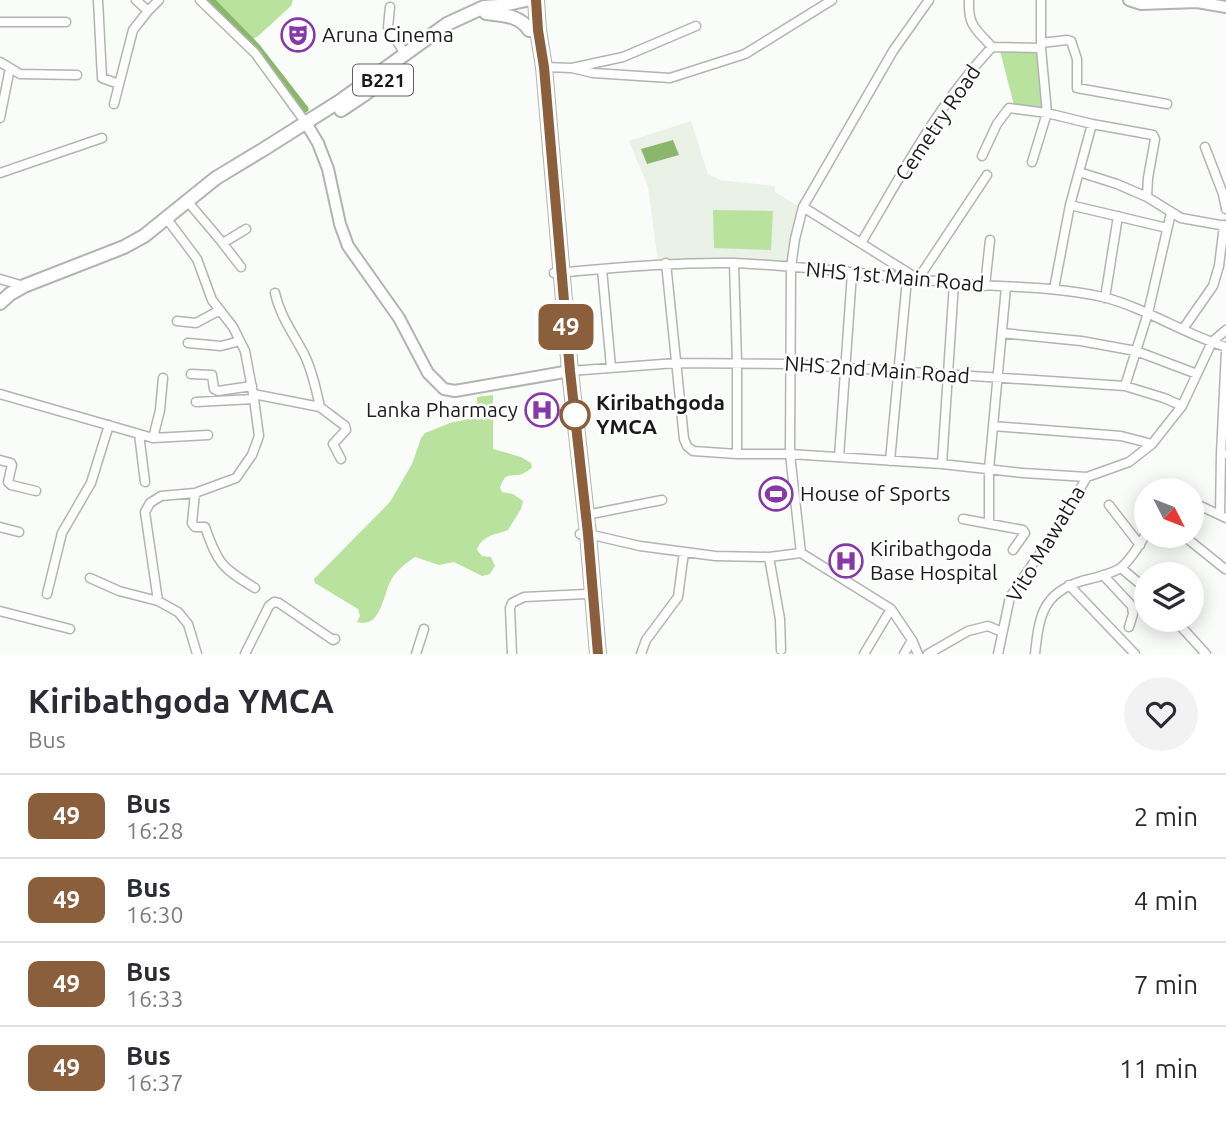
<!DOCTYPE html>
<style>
body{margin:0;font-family:Ubuntu,sans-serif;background:#f2f2f3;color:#2b2b33;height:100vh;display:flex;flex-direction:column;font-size:26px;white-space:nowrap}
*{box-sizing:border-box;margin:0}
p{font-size:23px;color:#7c7c81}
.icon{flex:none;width:38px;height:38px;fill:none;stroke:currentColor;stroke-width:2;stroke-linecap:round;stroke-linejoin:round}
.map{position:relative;height:654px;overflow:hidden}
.details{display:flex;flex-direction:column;background:#fff;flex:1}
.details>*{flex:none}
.badge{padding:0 14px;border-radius:10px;font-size:24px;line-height:46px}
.needle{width:46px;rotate:132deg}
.tools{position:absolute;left:1134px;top:478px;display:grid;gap:14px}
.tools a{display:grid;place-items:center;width:70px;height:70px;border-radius:50%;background:#fff;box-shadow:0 4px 18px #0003;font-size:35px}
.map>.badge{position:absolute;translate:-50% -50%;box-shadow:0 0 0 4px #fff}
.round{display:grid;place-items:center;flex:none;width:74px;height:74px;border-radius:37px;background:#f2f2f3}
.head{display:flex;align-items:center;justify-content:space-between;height:119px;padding:0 28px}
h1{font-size:33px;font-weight:600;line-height:52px}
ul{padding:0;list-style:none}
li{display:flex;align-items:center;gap:21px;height:84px;padding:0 28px;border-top:2px solid #e1e1e2}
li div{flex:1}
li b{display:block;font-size:26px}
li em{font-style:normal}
li .badge{min-width:77px;font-weight:700;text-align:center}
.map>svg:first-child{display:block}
</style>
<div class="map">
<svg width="1226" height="654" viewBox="0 0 1226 654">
<rect width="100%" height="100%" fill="#fafcf9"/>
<!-- built -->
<path fill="#eaf1e7" d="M691,121L708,174L720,180L775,186V192L803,209L790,265L658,261L648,187L629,141Z"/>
<!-- green -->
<path fill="#b8e29d" d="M203,0H293L291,6L257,37L246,42Z
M1038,50L1043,109L1014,105L1000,51Z
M713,210L773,211L771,250L714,248Z
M493,395V449L521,457L531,463L532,468C531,468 524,474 522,474C510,478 506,470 500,488L502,492L513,494L523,501L521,509L508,530C495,535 482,535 477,550L482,556L491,557L495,566L490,574L482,576L454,562L439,565L415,557C406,563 397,570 391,580C383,595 381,629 357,622L360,616L358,609L315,583L314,579L390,502L412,464L421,438L425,433L450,423L478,417L477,397Z"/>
<!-- water -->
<path fill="#8ab76c" d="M673,140L679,155L647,164L641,149Z"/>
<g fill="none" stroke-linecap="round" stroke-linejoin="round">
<!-- canal -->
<path stroke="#8ab76c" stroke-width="7" d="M211,0L256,46L305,109"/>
<defs>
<path id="street" d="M98,0L102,78L119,84
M136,0L148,11L159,0
M200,0L255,53L306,123
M929,0L893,51L803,207L795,239L791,267L790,454L942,464L1023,473L1087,477
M969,0C968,26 975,28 992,47
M390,7L388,27L405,54
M0,22H66
M1041,43L1067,40L1071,41L1077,59V88L1167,104
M0,62L10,68L0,118
M544,67L572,68L623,57L696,26
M10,68L20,74L77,75
M572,68L593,73L670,78L745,54L832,0
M114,104L133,30L148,11
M1205,147L1223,194L1226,209
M982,156L997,124L1009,108L1047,113L1092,124L1153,135L1155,139L1148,178L1147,197L1181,218L1226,226
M1032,162L1047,113L1041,48V0
M1079,172L1117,184L1147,197
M0,173L102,138
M188,202L221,241L241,267
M1070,205L1092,124
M803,207L918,279L987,175
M167,219L197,259L212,300L233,327L245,351L254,399L259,436L252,455L236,478L195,493L161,496L150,503L145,512L158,601L178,612L188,624L197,654
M223,243L246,229
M861,243C894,188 924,130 964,80C973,68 982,58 992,47L1041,48
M666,263L684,439L687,446L693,451L737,454H790L801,553
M734,263L737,363V454
M602,269L611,367
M554,273C614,268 673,262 734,263C804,266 875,275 945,282C998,288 1051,285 1103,297C1146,308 1184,334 1226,347
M0,279L24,286
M985,286L990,240
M1054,289L1070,205L1167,228
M275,293C280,316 293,333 304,354C312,370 316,389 320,407
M1105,298L1118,216
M177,321L196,323L220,310
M1183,329L1213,286L1219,266L1224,225
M1002,333L1081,341L1136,351L1197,374
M188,343L221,346L240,341
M1226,351L1221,454H1226
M570,371L676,363L790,364L1125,386L1164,398L1182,406
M191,374L212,375L214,389L218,391L252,386
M1125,386L1148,313L1171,213
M0,394L153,438L208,435
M253,394L320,407L345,426L346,430L333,444L341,459
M196,402L254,399
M993,426L1121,436L1152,444
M139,434L145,482
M153,438L160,410L163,378
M839,457L852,273
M0,460L11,463L12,465L8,482L11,485L36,491
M890,461L907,279
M942,464L954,283
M195,493L192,523L195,527H205C218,564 222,568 255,588
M1192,502L1226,518
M1109,505L1140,545
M586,515L662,500
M1220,515L1221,454
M963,519L1023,530L1025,533L1013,550
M989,524V469L1006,287
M0,527L19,532
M580,534H588L640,546L715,556L769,557L801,553L891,609L912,640L918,654
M1184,536L1225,569
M769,557L780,619L781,650
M1121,568L1146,589
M1103,575L1132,606L1133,614L1129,627
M90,578L119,591L158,601
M1069,585L1135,654
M47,594L62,533L91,483L109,425
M0,611L70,629
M1175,620L1206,654
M245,654L269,606L274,602L279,603L333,640L335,639
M416,654L424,629
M512,654L510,608L512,603L524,597L586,594
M641,654L646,640L678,597L684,552
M864,654L891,609
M904,654L912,640
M928,654L968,631L988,626L1002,632
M998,654L1010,597L1052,536L1087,477L1129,462L1152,444L1182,406L1212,342L1226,330
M1035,654C1039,617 1042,593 1082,581C1094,578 1108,575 1119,569C1129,563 1140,544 1146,534"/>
<path id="secondary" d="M1129,0L1141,4L1197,2L1226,7
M306,123L318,143L328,169L340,224L348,246L399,318L428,373L444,389L455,391L570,371"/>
<path id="primary" d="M486,13C502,15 520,15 529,30
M341,110L365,94L395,71
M0,303L10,294L24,286L124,247L144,236L216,178L264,149L340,101L447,24L484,7L498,6L526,0"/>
<path id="highway" d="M536,0L538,30L544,67L570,371L588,534L598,654"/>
</defs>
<!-- street casing -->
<use href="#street" stroke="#b2b4b1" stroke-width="11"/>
<!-- secondary casing -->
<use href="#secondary" stroke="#b2b4b1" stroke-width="14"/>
<!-- primary casing -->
<use href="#primary" stroke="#b2b4b1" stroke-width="16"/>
<!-- highway casing -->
<use href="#highway" stroke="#b2b4b1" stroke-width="18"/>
<!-- street -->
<use href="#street" stroke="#fff" stroke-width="8"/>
<!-- secondary -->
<use href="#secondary" stroke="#fff" stroke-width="10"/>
<!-- primary -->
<use href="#primary" stroke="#fff" stroke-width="12"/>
<!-- highway -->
<use href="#highway" stroke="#fff" stroke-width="14"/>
</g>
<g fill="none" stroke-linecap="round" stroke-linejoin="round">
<defs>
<path id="line" d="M536,0L538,30L544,67L570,371L588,534L598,654"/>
</defs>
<!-- line casing -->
<use href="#line" stroke="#fff" stroke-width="16"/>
<!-- line -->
<use href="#line" stroke="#8b5e3c" stroke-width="10"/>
</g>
<!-- icons -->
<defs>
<symbol id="theatre-ring" viewBox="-11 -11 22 22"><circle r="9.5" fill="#fff" stroke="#8638a9" stroke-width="1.5"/><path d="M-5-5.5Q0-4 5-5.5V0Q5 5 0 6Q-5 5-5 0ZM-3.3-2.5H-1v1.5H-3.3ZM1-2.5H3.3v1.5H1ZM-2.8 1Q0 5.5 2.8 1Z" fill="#8638a9"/></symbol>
<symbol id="hospital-ring" viewBox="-11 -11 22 22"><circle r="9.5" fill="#fff" stroke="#8638a9" stroke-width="1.5"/><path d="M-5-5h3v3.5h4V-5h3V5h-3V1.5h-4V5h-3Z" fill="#8638a9"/></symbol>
<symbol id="stadium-ring" viewBox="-11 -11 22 22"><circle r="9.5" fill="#fff" stroke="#8638a9" stroke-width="1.5"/><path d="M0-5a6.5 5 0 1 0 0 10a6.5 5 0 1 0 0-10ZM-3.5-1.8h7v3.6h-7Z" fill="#8638a9"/></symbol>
</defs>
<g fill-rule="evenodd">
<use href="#theatre-ring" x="279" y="16" width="38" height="38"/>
<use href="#hospital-ring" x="523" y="391" width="38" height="38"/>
<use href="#stadium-ring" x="757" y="475" width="38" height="38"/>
<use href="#hospital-ring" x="827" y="542" width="38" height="38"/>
</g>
<!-- markers -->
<circle fill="#fff" stroke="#8b5e3c" stroke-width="3.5" cx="575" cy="415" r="14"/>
<g text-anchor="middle" stroke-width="5" stroke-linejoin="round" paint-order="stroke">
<!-- shield labels -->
<rect fill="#fff" stroke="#5e5f5e" stroke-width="2" x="353" y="64.5" width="60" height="31" rx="5"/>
<g font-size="19" font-weight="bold" fill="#191a19">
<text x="383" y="87">B221</text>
</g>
<!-- poi labels -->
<g font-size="21" fill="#191a19" stroke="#fff" text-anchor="start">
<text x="322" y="42">Aruna Cinema</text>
<text x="518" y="417" text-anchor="end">Lanka Pharmacy</text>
<text x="800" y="501">House of Sports</text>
<text x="870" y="556">Kiribathgoda<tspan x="870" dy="24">Base Hospital</tspan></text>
</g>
<!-- street labels -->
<g font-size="21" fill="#191a19" stroke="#fff">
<text transform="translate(938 123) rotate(-56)" y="7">Cemetry Road</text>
<text transform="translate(895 277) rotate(5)" y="7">NHS 1st Main Road</text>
<text transform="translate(877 370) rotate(4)" y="7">NHS 2nd Main Road</text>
<text transform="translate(1046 544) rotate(-59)" y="7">Vito Mawatha</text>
</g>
<!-- stop labels -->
<g font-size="21" font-weight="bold" fill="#191a19" stroke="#fff" text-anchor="start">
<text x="596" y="410">Kiribathgoda<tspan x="596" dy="24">YMCA</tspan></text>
</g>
</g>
</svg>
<div class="tools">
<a><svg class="needle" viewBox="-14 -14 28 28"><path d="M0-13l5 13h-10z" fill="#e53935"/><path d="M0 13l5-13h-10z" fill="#7c7c81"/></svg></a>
<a><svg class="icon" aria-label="layers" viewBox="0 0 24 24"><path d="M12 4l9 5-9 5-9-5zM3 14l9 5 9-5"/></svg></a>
</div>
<b class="badge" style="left:566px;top:327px;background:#8b5e3c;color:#fff">49</b>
</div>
<section class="details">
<div class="head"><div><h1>Kiribathgoda YMCA</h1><p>Bus</p></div><a class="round"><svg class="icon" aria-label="heart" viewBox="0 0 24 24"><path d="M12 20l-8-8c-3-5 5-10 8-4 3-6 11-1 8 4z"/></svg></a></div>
<ul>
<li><span class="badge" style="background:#8b5e3c;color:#fff">49</span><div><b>Bus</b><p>16:28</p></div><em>2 min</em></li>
<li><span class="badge" style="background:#8b5e3c;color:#fff">49</span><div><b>Bus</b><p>16:30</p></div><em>4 min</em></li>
<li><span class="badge" style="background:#8b5e3c;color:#fff">49</span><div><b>Bus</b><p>16:33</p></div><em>7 min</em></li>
<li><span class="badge" style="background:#8b5e3c;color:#fff">49</span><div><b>Bus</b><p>16:37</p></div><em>11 min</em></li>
</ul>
</section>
